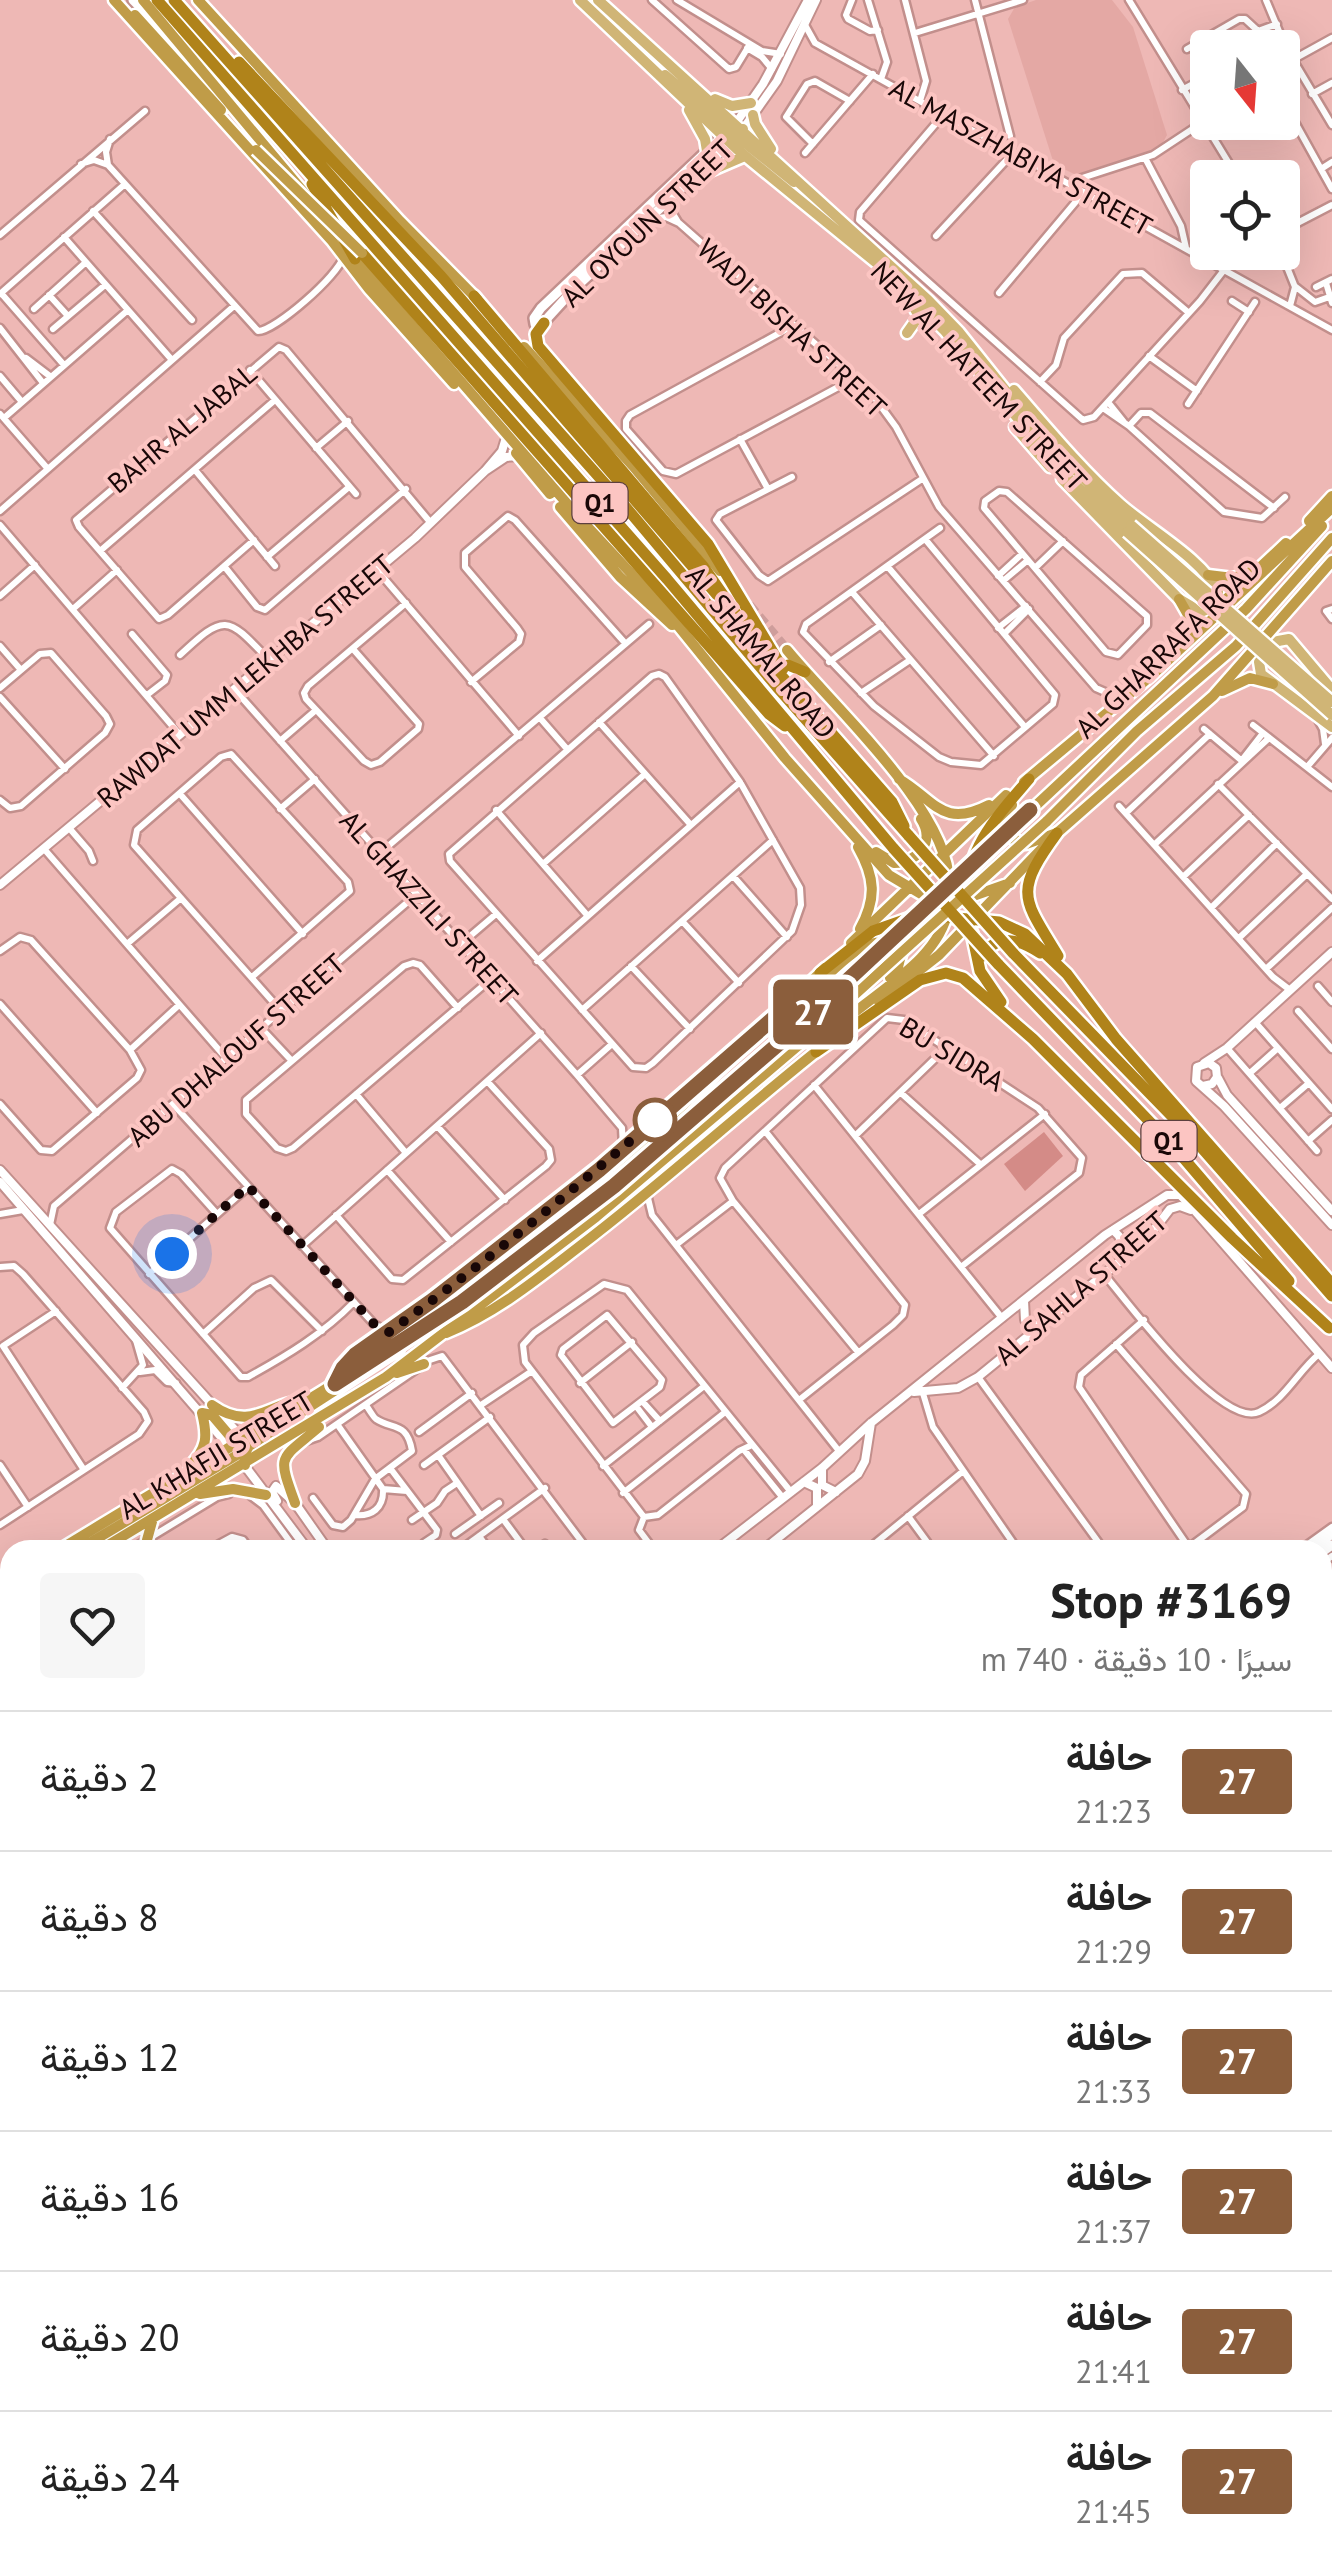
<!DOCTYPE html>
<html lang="ar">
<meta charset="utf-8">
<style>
body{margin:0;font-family:"PT Sans",Vazirmatn,sans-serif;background:#f6f6f6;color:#222;direction:rtl;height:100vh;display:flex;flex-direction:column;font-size:38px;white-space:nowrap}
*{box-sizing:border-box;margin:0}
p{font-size:32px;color:#767676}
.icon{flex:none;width:55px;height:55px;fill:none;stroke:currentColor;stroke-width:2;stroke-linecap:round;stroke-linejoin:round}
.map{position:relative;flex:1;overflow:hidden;direction:ltr}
.sheet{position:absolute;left:0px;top:1540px;width:1332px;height:1032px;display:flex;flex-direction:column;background:#fff;border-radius:30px 30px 0 0;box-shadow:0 10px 40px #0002;direction:rtl}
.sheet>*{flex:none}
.badge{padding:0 20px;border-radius:8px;font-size:35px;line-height:65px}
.needle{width:65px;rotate:163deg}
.fabs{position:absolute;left:1190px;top:30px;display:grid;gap:20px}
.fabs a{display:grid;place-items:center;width:110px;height:110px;border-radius:10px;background:#fff;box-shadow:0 10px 40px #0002;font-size:50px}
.you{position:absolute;width:50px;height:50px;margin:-25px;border:8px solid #fff;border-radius:50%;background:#1a73e8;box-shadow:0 0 0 15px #1a73e833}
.map>.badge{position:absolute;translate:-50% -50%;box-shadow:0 0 0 5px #fff}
.round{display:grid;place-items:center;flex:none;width:105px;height:105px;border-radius:10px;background:#f6f6f6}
.overview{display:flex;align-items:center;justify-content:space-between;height:170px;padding:0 40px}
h1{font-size:48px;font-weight:700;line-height:75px}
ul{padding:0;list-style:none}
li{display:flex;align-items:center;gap:30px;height:140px;padding:0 40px;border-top:2px solid #e0e0e0}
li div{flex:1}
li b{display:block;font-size:38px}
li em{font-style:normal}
li .badge{min-width:110px;font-weight:700;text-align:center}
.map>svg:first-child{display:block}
</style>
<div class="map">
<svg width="1332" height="2572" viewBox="0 0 1332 2572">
<rect width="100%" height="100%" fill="#eeb8b5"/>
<!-- built -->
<path fill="#e4a8a4" d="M1036,0H1112L1133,27L1167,135L1160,148L1076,175L1054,164L1008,19L1015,7Z"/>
<!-- green -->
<path fill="#d48b87" d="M1044,1132L1063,1156L1025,1191L1004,1164Z"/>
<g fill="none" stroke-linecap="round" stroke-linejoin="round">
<!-- trunk-tunnel -->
<path stroke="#ce9d9b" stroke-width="10" stroke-dasharray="10 5" stroke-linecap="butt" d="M749,605L787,650"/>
<defs>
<path id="minor" d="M652,0L729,69L736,67L750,44
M677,0L762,51L781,54
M852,0L846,15L848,19L870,31L878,30
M868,0L887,62L881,79
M905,0L926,81L920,101
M975,0L1010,136
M1129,0L1238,178
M1266,0L1286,48L1332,125
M805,25L815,43L1332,330
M915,33L1023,0
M747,48L762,57L772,69
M1259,48L1282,36
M1187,49L1239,19H1245L1258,31L1277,24
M1294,59L1332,38
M1182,90L1208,76
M1312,94L1332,83
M1282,99L1332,189
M944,114L860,212L859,220L1083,420L1094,417L1200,301L1224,270
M813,144L786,117L807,84L815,81L850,101
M805,153L873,74
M1145,158L1181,226L1186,248
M81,164L94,160L108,165L258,331C275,331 339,275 343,257
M108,165L106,152L110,139
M1321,169L1332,162
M1082,178L1153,155L1203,122
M672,200V212L678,222
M93,211L192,320
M652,219L666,217L679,223L871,393L896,427L939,507L1096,688L1112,695L1128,694
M1282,231L1332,205
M0,235L145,111
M936,236L1013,153
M64,237L172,360
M1281,252L1295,287L1290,306
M1326,283L1332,303
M1296,287L1315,302L1332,296
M1316,287L1332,279
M1,293L64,365
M999,293L1084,192
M0,294L125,184
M49,295L68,316
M1232,301L1249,312
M34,309L85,263
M794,325L630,415L626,421V429L663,471L676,474L855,378
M0,328L43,383
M53,329L105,285
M1149,356L1197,391
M26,358L51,377
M250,370L356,494
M0,376L22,402
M1040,382L1056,365L1064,338L1123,274L1142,273L1189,313
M1108,402L1124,422
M1188,404L1255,302
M1103,408L1129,426L1224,512L1262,518L1285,497
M0,414L48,469
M4,418L128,310
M1129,426L1141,413H1150L1274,508
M740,439L768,489
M316,448L348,421
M195,470L275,566
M792,477L720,514L716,520L759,575L768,581L922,479
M999,491L1007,492L1147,616V625L1118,655L1106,652L984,508L985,501Z
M0,511L234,306
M0,525L180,735
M925,539L1055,695L1053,704L981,765L951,762L939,757L874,706L803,632L806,624L940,528
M254,540L168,615L159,619L79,527L76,520L279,347L286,350L430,522
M100,551L275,400
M267,557L349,487
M224,566L257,607L265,610L406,489
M888,567L1025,727
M1035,568L1063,541
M377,570L519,736
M998,576L1022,554
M1003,581L1028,560
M852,592L994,756
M0,596L35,565
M73,609L117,570
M1332,609L1326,611L1332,619
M998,628L1026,606
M132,634L167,675L165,681L147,695
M1004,634L1029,609
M0,646L21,670
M353,649L419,724L418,729L380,762L371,765L364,761L306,699L304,693L308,686L406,603
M180,655C226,612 227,616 270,661
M829,662L881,625
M659,674L665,677L740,782L800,888L801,905L792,931L653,1063L646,1068L633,1067L450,861L449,854L652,676Z
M471,682L519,642L521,634L517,628L465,567V553L508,516L515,520L625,643
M0,688L40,654L51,653L106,716L110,724L105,733L21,806L10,808L0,800
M235,690L577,1075L622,1128L623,1147
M861,693L910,660
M0,697L65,769
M540,718L567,749
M1317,718L1323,729L1325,744
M599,722L690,824
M1253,725L1332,787
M1204,729L1242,761
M280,741L316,710
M1242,760L1263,733
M1307,767L1332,738
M1218,784L1332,899
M180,794L303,934
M1119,806L1273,977L1290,990
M280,809L315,779
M496,810L587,915
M1126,813L1210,734
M70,829L89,851L93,861
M1154,845L1269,738
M45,850L226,1058
M380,853L649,624
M543,864L645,774
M733,876L787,937
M1183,877L1249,815
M1211,908L1277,843
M682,921L739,983
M1239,938L1307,874
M462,943L496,914
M127,944L181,898
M0,951L20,937L31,940L130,1050L141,1070L137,1078L52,1151L41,1150L0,1104
M537,961L740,782
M631,966L690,1029
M1266,969L1332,908
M252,977L350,891L348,882L231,754L221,757L137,830L134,845L281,1011
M1318,986L1332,1002
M0,1004L97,1113
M458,1008L420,965L413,963L404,966L246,1100V1114L277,1148L286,1151L293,1148L492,978
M582,1010L773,840
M1298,1011L1332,1049
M1255,1022L1332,1109
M261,1028L291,1060
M1227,1048L1317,1151
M130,1050L179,1005
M1250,1073L1278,1048
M577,1075L612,1044
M814,1085L1002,1318
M901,1093L980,1164
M356,1094L406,1153
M173,1104L374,1324L387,1331
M1280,1108L1309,1083
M437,1126L505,1200
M765,1131L905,1305L903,1315L893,1325L799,1400
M856,1135L946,1048
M1308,1141L1332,1120
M387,1170L451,1242
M647,1194L652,1215L839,1451
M0,1214L23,1210
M217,1214L181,1174L172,1169L116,1212L110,1228L241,1377H248C286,1356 323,1334 354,1302
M544,1214L599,1170L731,1052
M919,1214L1045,1114
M336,1215L392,1279L403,1280L546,1166L551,1160L549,1149L487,1081
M50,1225L54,1206L417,894
M676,1245L733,1201
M302,1246L541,1033
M0,1267L14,1266L23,1274L144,1412L148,1421L139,1434L0,1525
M149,1274L248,1187
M1104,1274C1128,1303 1222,1429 1259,1412C1285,1400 1298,1371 1319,1354
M607,1315L662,1380L660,1387L613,1423L561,1355L563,1349Z
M1144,1320L1081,1375L1079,1387L1189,1548
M203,1334L254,1288L271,1280L322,1331
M1116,1344L1246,1494L1243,1507L1187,1549
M3,1346L84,1470
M3,1346L56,1311
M858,1352L733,1201L720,1178L725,1168L887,1018L904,1020L1038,1108L1082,1158L1079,1173L961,1267
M140,1372L155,1370L167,1382L176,1383
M978,1377L1104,1550
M335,1382C350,1348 405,1321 435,1298
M580,1383L632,1342
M122,1388L143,1365L135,1337
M922,1390L933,1427L1018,1550
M642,1401L660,1421
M481,1405L532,1371
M636,1406L652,1427
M337,1424L383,1489C384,1508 372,1517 354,1515
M419,1432L472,1393
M303,1442L318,1437L430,1360L442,1356L588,1550
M745,1451L783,1498
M438,1455L481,1516
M0,1465L28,1507
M424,1465L490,1417
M603,1466L703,1387
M390,1468L437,1530L436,1535L424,1543
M383,1489L407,1491
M623,1493L724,1413
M251,1496L263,1505L296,1550
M313,1498L333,1525L343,1527L351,1520L375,1479L412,1451C407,1421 392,1430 376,1419C374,1418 368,1408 366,1405
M908,1516L933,1550
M644,1517L532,1371L525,1362L523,1345L534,1333L604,1284L627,1290L791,1492
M644,1517L658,1515L739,1451L752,1445
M644,1517L639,1530L654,1550
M503,1519L526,1550
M412,1520L437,1503L445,1491L457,1483
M455,1534L499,1503
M479,1536L489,1550
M130,1550L217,1497L229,1494
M208,1550L232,1537L243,1540L250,1550
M460,1550L545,1488
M537,1550L545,1544L551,1550
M867,1550L962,1472
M1300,1550L1332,1527
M1322,1563L1332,1556
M0,1716L10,1742
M0,1854L10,1851
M6,1899L10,1911
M0,2193L10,2186
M0,2310L10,2303
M0,2337L10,2364
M0,2405L10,2398
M0,2484L10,2492
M0,2499L10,2492
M0,2532L10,2527"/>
<path id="tertiary" d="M736,123L763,84L808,0
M743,129L777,81L816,0
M485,471L506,457L519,456
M0,885L415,538L485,471L502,451L505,441
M1204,1063L1227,1048L1332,952
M1218,1078L1227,1095L1332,1211
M1203,1086L1212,1084L1217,1077L1216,1068L1209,1063L1197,1067L1196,1081L1224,1106L1332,1225
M0,1170L245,1441
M0,1182L233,1451
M1113,1230L1119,1236L1125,1254
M1024,1301L1025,1320L1032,1325H1039
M914,1392L958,1388L978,1377L1146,1240L1170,1209L1180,1206L1191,1210
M242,1462L308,1550
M822,1468V1485L836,1492
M804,1482L817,1488V1505
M277,1501L272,1492L276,1486L295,1503L328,1550
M716,1550L822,1468L871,1423L1105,1235L1167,1195H1180L1190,1205L1332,1368
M763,1550L858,1474L865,1461L871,1423"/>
<path id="secondary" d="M133,0L163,30
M727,132L541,308L534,318L535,324L541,325L574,289L734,139
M1310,1550L1332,1534
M1322,1552L1332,1545
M0,2508L10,2501
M0,2523L10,2515"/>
<path id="primary" d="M580,0L738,150L879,265L945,331L1066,476L1127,532
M598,0L928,300L959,332L1045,440L1131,525
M665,75L729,130L743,129
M715,99L732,106L751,103
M689,110L705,139L707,151
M753,115L755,124L771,149
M728,135L739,138L794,182
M696,177L745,156
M907,333L919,316L912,304
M1014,390C1048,429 1081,469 1120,504C1148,529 1203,559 1218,592L1213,607L1201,612L1179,599L1062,479
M1015,427L1050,467
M1332,690L1289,639L1278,641L1259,662L1261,674L1332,727"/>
<path id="trunk" d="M114,0L332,241L369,289L454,384
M143,0L306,195
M198,0L400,221L477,299
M135,15L221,110
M352,256L583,522L667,612L785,758L889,875L921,894L949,899L976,895L1010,883
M524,347L633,466L720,571
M516,453L550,494
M560,507L620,577L672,625
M1309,521L1332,496
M1208,575L1233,578L1250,572
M1179,599L1191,620L1188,638
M1222,603L1286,543
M787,650C833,706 949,811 949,883
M1222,691L1250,678L1273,684
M899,779C935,800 942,829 989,805
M1024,782L1151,676L1332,508
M1012,805L1004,824L1011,838L1026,844L1054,834
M1030,811L1246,609L1322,526
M1046,822L1137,731L1236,646L1332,538
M858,847C875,877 877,898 860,929
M876,852L894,863C918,862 936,842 921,819
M851,943L1006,795
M816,986C836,969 865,932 894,945L901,955L898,967L890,978
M879,1002L939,955L1057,833L1213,696L1332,561
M818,1048C852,1001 937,970 948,910
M446,1333C496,1313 537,1279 580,1246C663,1183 740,1112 822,1047
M392,1342L400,1332L649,1138L825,968
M397,1373L424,1364
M212,1405C253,1434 271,1400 305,1401
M202,1413L212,1415L240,1448
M245,1465L244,1455L249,1446L399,1349
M190,1466C207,1448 208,1437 202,1413
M200,1494L233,1489L266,1495
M295,1503C277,1453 279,1461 319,1427
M147,1540L153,1518
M59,1550C193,1468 330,1390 460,1303C577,1223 685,1128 789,1034
M78,1550L237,1455L243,1445
M100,1550L386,1377L596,1217L799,1045
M0,1586L10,1580
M0,1609L10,1603
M0,1627L4,1626"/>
<path id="motorway" d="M157,0L667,579L894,849
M174,0L624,505L777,687L909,836
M239,62L441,276L717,595
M312,184L355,259
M362,253L769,714L785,726
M474,296L703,566L771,664L892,802L904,826
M544,323L536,334L538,346L708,544L783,669
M788,665L805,672
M1057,833C1013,893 1023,898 1058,956
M967,900C965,849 998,815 1029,779
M972,933L980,971L1001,1002
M1013,953L1194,1139L1332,1296
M983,956C997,932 1020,940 1040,953
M998,964L1174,1147L1289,1281
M820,973L873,931L910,918L947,917L999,922L1025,934L1067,974L1116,1039L1332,1284
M816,1052L920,980L946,973L963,978L1033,1039L1232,1238L1329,1328"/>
</defs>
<!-- minor casing -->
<use href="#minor" stroke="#c28f8c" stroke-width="11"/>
<!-- tertiary casing -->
<use href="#tertiary" stroke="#c28f8c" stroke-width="12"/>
<!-- secondary casing -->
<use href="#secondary" stroke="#c28f8c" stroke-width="14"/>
<!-- primary casing -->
<use href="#primary" stroke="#fff" stroke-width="15"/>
<!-- trunk casing -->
<use href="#trunk" stroke="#fff" stroke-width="15"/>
<!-- motorway casing -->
<use href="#motorway" stroke="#fff" stroke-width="16"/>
<!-- minor -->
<use href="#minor" stroke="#fff" stroke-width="6"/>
<!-- tertiary -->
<use href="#tertiary" stroke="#fff" stroke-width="8"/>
<!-- secondary -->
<use href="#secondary" stroke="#fff" stroke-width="9"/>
<!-- primary -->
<use href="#primary" stroke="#d0b576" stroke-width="10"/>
<!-- trunk -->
<use href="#trunk" stroke="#c09c48" stroke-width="10"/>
<!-- motorway -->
<use href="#motorway" stroke="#b0831a" stroke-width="11"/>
<defs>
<path id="primary-bridge" d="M1131,525L1332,702
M1127,532L1332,715"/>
<path id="trunk-bridge" d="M256,150L362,253
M789,1034L1030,811
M799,1045L1046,822"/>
<path id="motorway-bridge" d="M909,836L1013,953
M894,849L998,964"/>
</defs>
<!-- primary-bridge casing -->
<use href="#primary-bridge" stroke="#fff" stroke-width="15" stroke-linecap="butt"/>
<!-- trunk-bridge casing -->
<use href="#trunk-bridge" stroke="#fff" stroke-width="15" stroke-linecap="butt"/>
<!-- motorway-bridge casing -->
<use href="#motorway-bridge" stroke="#fff" stroke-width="16" stroke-linecap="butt"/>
<!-- primary-bridge -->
<use href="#primary-bridge" stroke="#d0b576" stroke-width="10"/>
<!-- trunk-bridge -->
<use href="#trunk-bridge" stroke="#c09c48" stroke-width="10"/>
<!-- motorway-bridge -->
<use href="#motorway-bridge" stroke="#b0831a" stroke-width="11"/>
</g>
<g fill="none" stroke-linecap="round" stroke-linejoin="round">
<defs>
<path id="line" d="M776,1016L599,1170L433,1300L355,1355L343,1368L335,1384L462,1302L614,1186L790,1034L1030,810"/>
</defs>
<!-- line casing -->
<use href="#line" stroke="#fff" stroke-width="22"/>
<!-- line -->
<use href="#line" stroke="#8b5e3c" stroke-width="15"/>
<!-- walk -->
<path stroke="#190707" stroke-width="10" stroke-dasharray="0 18" d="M172,1254L248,1186L374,1324L389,1332C484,1264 573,1190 662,1114L655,1120"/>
</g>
<!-- markers -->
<circle fill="#fff" stroke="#8b5e3c" stroke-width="5" cx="655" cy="1120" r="20"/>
<g text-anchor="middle" stroke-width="8" stroke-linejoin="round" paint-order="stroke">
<!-- shield labels -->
<g fill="#fcc5c2" stroke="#5d403f" stroke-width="2.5">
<rect x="572.5" y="483" width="55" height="40" rx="8"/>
<rect x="1141.5" y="1121" width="55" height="40" rx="8"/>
</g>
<g font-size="25" font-weight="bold" fill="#190707">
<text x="600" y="512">Q1</text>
<text x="1169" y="1150">Q1</text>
</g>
<!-- street labels -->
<g font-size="28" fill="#190707" stroke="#fcc5c2">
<text transform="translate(1021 157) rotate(29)" y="10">AL MASZHABIYA STREET</text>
<text transform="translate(647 223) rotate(-44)" y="10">AL OYOUN STREET</text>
<text transform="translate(792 328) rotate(43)" y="10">WADI BISHA STREET</text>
<text transform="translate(979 376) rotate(47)" y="10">NEW AL HATEEM STREET</text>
<text transform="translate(182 428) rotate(-40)" y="10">BAHR AL JABAL</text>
<text transform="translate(1168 648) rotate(-44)" y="10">AL GHARRAFA ROAD</text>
<text transform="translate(761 652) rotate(50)" y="10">AL SHAMAL ROAD</text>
<text transform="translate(245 681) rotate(-40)" y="10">RAWDAT UMM LEKHBA STREET</text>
<text transform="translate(429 908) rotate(48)" y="10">AL GHAZZILI STREET</text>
<text transform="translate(236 1050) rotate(-41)" y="10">ABU DHALOUF STREET</text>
<text transform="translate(952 1054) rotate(31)" y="10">BU SIDRA</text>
<text transform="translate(1081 1288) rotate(-41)" y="10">AL SAHLA STREET</text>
<text transform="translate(216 1455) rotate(-31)" y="10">AL KHAFJI STREET</text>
</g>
</g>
</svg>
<div class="fabs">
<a><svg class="needle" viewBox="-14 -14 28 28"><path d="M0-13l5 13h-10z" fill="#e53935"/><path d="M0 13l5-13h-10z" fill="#767676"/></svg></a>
<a><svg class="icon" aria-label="locate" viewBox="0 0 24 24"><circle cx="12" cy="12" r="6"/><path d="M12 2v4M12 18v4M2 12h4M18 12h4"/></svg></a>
</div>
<div class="you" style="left:172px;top:1254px"></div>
<b class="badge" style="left:813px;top:1012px;background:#8b5e3c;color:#fff">27</b>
<section class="sheet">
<div class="overview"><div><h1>Stop #3169</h1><p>سيرًا · 10 دقيقة · 740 m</p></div><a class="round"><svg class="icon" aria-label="heart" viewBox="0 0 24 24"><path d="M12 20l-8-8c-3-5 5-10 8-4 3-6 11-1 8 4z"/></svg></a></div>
<ul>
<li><span class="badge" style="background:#8b5e3c;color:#fff">27</span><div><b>حافلة</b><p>21:23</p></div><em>2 دقيقة</em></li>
<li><span class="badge" style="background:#8b5e3c;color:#fff">27</span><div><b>حافلة</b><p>21:29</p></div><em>8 دقيقة</em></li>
<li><span class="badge" style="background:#8b5e3c;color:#fff">27</span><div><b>حافلة</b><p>21:33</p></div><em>12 دقيقة</em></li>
<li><span class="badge" style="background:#8b5e3c;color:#fff">27</span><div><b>حافلة</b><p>21:37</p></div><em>16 دقيقة</em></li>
<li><span class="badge" style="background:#8b5e3c;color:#fff">27</span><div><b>حافلة</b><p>21:41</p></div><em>20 دقيقة</em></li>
<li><span class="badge" style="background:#8b5e3c;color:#fff">27</span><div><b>حافلة</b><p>21:45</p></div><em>24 دقيقة</em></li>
</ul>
</section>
</div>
